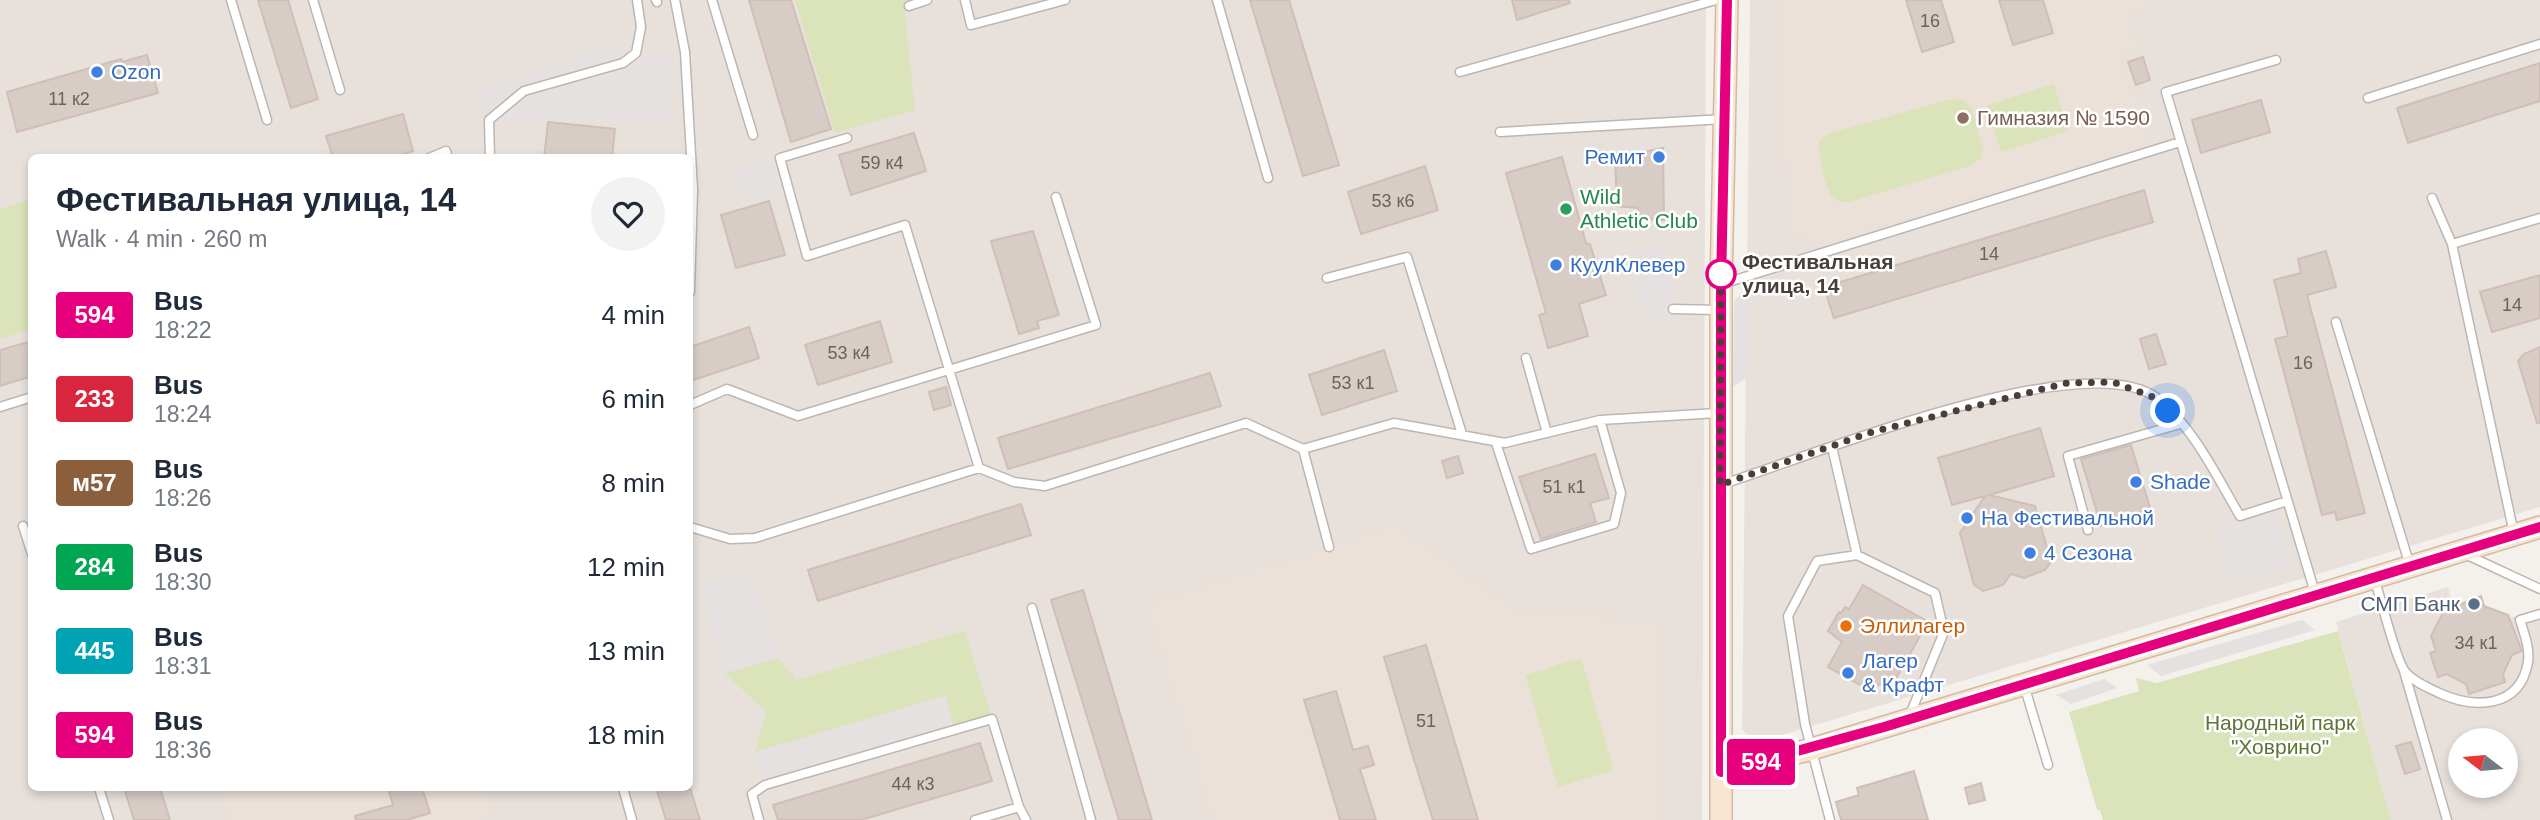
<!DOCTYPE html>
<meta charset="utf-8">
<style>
body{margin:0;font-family:Arial,sans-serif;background:#f2f2f3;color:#1f2937;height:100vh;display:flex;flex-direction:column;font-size:26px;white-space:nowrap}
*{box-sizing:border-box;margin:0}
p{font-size:23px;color:#747a83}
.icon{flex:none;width:38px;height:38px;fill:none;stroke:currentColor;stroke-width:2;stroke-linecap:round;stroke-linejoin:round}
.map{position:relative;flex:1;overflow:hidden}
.details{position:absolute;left:28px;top:154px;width:665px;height:637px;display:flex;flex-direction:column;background:#fff;border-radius:10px;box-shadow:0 4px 10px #0003}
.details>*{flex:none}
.badge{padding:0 14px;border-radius:5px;font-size:24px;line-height:46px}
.needle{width:46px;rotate:286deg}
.fabs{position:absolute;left:2448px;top:728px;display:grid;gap:14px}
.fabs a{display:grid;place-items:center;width:70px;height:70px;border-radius:50%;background:#fff;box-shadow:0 4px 10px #0003;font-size:35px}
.you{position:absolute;width:35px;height:35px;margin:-18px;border:5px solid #fff;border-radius:50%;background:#1a73e8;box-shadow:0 0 0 10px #1a73e833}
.map>.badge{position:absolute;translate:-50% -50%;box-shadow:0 0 0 4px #fff}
.round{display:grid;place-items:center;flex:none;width:74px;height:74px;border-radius:37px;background:#f2f2f3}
.head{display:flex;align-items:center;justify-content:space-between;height:119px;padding:0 28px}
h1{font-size:33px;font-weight:700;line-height:52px}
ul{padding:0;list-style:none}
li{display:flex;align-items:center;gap:21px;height:84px;padding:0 28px}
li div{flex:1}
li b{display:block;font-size:26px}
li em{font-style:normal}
li .badge{min-width:77px;font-weight:700;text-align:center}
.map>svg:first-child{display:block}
</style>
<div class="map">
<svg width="2540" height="820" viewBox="0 0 2540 820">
<rect width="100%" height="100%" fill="#f4f0ec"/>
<!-- residential -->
<path fill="#e8e0db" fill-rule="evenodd" d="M0,0H1706L1702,820H0ZM32,158H690V788H32Z
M1750,0H2540V507L1762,741L1751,739L1742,729Z
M2448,587L2453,608L2461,606L2460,602L2481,596L2484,606L2510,618L2540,609V820H2391L2336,622ZM2460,740H2506V786H2460Z"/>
<!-- education -->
<path fill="#ebe1d8" d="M1780,0H2161L2126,11L2135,47L2117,52L2128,91L2135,90L2148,145L1825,243L1793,235L1789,229Z
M1395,528L1523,616L1659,620L1661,820H1214L1148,605Z
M221,788H492L485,820H231Z"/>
<!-- green -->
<path fill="#dbe3ba" d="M795,0H917L904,4L915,110L835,133Z
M2054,84L2068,131L2001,152L1987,105Z
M1951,99L1962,100L1971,107L1983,149L1980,159L1970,166L1849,202C1843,202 1837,202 1832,197C1826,189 1817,151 1819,141L1827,134Z
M31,199V329L0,339V209Z
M965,631L992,719L955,729L944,696L755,752L766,712L725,673L778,658L796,680Z
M2338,631L2391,820H2103L2100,810H2097L2069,712L2139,691L2136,678L2157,683Z
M1581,658L1614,770L1558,787L1525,675Z"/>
<!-- parking -->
<path fill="#e4e1e0" d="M598,49L675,58L671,119L489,120L481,90Z
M780,158L788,188L745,200L737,171Z
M1665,247L1675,322L1660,323L1640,307L1631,251Z
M1748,290L1750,377L1733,386L1734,300Z
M2275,510L2291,565L2233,583L2216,527Z
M752,570L778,658L725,673L700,585Z
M2302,620L2315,630L2161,676L2147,665Z
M2104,679L2117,688L2071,704L2056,695Z
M945,696L955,729L765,785L755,752Z"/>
<!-- building -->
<path fill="#d8ccc6" stroke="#cfbfb7" stroke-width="2" d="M258,0H288L318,99L291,108Z
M749,0H791L831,129L791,142Z
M1250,0H1289L1339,165L1303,176Z
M1512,0H1569L1570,3L1517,20Z
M1906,0H1941L1954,42L1922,52Z
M1999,0H2043L2053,33L2013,45Z
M147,55L158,93L17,132L7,92L121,59L122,62Z
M2143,57L2150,80L2136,85L2128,62Z
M2540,63V101L2408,143L2397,108Z
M2261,100L2270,132L2201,153L2192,120Z
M403,114L413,151L390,158H333L326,136Z
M548,122L615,129L612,158H544Z
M914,133L926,171L851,195L839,155Z
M1663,148L1664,220L1639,219L1638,208L1617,206L1615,158Z
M1562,157L1586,243L1590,244L1606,295L1579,304L1588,336L1548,348L1539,315L1546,313L1506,173Z
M1425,166L1438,210L1361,234L1348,192Z
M2144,190L2153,222L1834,318L1824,287Z
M769,201L785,255L736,268L721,215Z
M1033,231L1059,315L1037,321L1039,328L1019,334L991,241Z
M2326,251L2336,287L2307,295L2365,513L2337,520L2335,512L2322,515L2275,339L2288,336L2274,280L2301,273L2298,259Z
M2540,275V318L2492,332L2480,292Z
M880,321L892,362L818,385L805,345Z
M749,327L759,358L690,381V347Z
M2156,334L2166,364L2149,369L2140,339Z
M32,341V376L0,386V350Z
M2540,347V423H2537L2518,361L2524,354Z
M1384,350L1397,391L1322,415L1309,375Z
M1210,373L1221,406L1008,469L998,438Z
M946,387L951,405L934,410L929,392Z
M2040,428L2054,476L1989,495L2035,506L2051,562L2045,570L2024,578L2011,574L2003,585L1983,591L1974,585L1960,533L1985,496L1952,505L1938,458Z
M2131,445L2151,511L2101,526L2081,459Z
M1595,454L1609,498L1590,503L1596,522L1541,539L1519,477Z
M1458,456L1463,473L1447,478L1442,461Z
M1021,504L1031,535L818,601L808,570Z
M1863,585L1928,622L1894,682L1864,687L1828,667L1842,642L1828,631L1839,612L1841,613L1845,607L1849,609Z
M1083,590L1152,820H1119L1051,600Z
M2481,596L2484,606L2508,615L2522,651L2512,655L2503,674L2505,682L2469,694L2466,684L2447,674L2438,677L2430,653L2436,651L2431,636L2444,611Z
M1426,645L1478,820H1433L1411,750L1384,657Z
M1336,691L1353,750L1368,746L1374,765L1360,769L1376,820H1340L1304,700Z
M2411,742L2420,769L2405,774L2396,746Z
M980,743L992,781L861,820H778L773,805Z
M1914,771L1928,820H1841L1836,802L1859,795L1857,788Z
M1981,783L1985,800L1969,804L1965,788Z
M124,788H160L170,820H134Z
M388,788H422L430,813L407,820H356L355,816L393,805Z
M656,788H690L700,820H666Z"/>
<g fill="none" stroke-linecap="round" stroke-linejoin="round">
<defs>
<path id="lane" d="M231,0L267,120
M313,0L340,90
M656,0L657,2
M675,0L685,52L693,189L690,292
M712,0L753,135
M965,0L971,25L1065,0
M1217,0L1268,178
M909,6L927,0
M2276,60L2166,92L2315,593
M1460,72L1716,0
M2368,98L2540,44
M1500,132L1724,119
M847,138L780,158L807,256L905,225L979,468
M429,158L446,151L448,158
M490,158L489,120L524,91L623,63L636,53L641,27L637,0
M2432,198L2452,244
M1327,278L1407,257L1462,434
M1722,284L2180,142
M1673,309L1718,310
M2336,322L2410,566
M1526,358L1547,433
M690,405L727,389L798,416L1096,325L1056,197
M0,407L32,397
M1496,443L1531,549L1614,524L1621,493L1600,420
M1832,447L1857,555
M1303,449L1329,547
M1723,484C1807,458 2087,342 2158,399C2194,428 2217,477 2240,516L2287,501
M23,526L32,554
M690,527L730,539L755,538L979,468L1014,482L1045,486L1246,423L1303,449L1394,423L1505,443L1600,420L1718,413
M2088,530L2068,456L2180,424
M2514,534L2452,244L2540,218
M2465,554L2540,589
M2374,578C2381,598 2395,657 2404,670C2410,680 2429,688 2439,693C2474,709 2520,709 2528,662C2530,648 2524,633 2520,620L2540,614
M1032,608L1091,820
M2404,671L2447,820
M2024,685L2048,765
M99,788L109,820
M623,788L632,820
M759,820L752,794L765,785L992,719L1019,807L1026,820
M975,820L1019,807
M1830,820L1805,724L1788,616L1817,561L1857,555L1935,593L1944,632L1909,717"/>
<path id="secondary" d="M1721,772L1812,749L2540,527
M1721,820V285L1727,0"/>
</defs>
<!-- lane casing -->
<use href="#lane" stroke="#bfb5b0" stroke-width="11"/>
<!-- secondary casing -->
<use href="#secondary" stroke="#d1baa4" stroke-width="24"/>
<!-- lane -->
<use href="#lane" stroke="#fff" stroke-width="8"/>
<!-- secondary -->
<use href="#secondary" stroke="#f9e5d2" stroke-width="21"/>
</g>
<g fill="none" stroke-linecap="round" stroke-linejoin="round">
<defs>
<path id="line" d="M1727,0L1721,285V772L1884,727L2540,527"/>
</defs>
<!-- line casing -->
<use href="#line" stroke="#fff" stroke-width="16"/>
<!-- line -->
<use href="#line" stroke="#e6007e" stroke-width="10"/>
<!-- walk -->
<path stroke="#483f3b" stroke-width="7" stroke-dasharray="0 12.6" d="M1721,274V264L1720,485L1872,432L2067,383L2113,382L2156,398L2168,411"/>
</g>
<!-- markers -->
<g fill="#3f7fe0" stroke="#fff" stroke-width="2.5">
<circle cx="97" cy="72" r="7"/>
<circle cx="1659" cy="157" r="7"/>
<circle cx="1556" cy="265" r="7"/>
<circle cx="2136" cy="482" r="7"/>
<circle cx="1967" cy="518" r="7"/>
<circle cx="2030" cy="553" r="7"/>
<circle cx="1848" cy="673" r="7"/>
</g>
<circle fill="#8d6e63" stroke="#fff" stroke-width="2.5" cx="1963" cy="118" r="7"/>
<circle fill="#2e9e5b" stroke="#fff" stroke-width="2.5" cx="1566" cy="209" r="7"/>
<circle fill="#fff" stroke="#e6007e" stroke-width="3.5" cx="1721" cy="274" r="14"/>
<circle fill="#5c6f8a" stroke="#fff" stroke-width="2.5" cx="2474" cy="604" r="7"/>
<circle fill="#e8710a" stroke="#fff" stroke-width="2.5" cx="1846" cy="626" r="7"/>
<g text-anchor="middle" stroke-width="5" stroke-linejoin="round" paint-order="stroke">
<!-- number labels -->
<g font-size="18" fill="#6c625e">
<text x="1930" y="27">16</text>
<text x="69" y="105">11 к2</text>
<text x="882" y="169">59 к4</text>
<text x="1393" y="207">53 к6</text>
<text x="1989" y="260">14</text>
<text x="2512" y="311">14</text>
<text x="849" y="359">53 к4</text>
<text x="2303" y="369">16</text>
<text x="1353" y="389">53 к1</text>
<text x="1564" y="493">51 к1</text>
<text x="2476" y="649">34 к1</text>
<text x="1426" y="727">51</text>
<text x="913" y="790">44 к3</text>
</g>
<!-- shop labels -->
<g font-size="21" fill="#366cbe" stroke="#fff" text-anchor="start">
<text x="111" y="79">Ozon</text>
<text x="1645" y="164" text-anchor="end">Ремит</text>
<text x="1570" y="272">КуулКлевер</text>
<text x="2150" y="489">Shade</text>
<text x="1981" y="525">На Фестивальной</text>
<text x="2044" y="560">4 Сезона</text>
<text x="1862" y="668">Лагер<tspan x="1862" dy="24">&amp; Крафт</tspan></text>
</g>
<!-- education labels -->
<g font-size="21" fill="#785e54" stroke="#fff" text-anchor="start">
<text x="1977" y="125">Гимназия № 1590</text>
</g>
<!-- leisure labels -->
<g font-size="21" fill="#27864d" stroke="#fff" text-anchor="start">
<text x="1580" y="204">Wild<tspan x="1580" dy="24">Athletic Club</tspan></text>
</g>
<!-- stop labels -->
<g font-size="21" font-weight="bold" fill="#483f3b" stroke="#fff" text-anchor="start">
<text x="1742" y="269">Фестивальная<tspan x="1742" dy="24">улица, 14</tspan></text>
</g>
<!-- service labels -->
<g font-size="21" fill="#4e5e75" stroke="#fff" text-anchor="end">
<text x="2460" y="611">СМП Банк</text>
</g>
<!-- food labels -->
<g font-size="21" fill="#c56008" stroke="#fff" text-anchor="start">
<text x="1860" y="633">Эллилагер</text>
</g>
<!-- park labels -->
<g font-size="21" fill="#5c7434" stroke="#fff">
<text x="2280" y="730">Народный парк<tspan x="2280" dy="24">"Ховрино"</tspan></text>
</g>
</g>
</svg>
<div class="fabs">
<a><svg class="needle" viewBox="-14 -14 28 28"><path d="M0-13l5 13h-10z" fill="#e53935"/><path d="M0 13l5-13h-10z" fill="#747a83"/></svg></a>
</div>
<div class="you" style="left:2168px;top:411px"></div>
<b class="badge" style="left:1761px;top:762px;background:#e6007e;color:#fff">594</b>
<section class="details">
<div class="head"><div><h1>Фестивальная улица, 14</h1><p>Walk · 4 min · 260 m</p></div><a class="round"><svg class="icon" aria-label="heart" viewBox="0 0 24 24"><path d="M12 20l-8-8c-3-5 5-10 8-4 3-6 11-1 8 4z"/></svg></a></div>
<ul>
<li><span class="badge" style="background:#e6007e;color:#fff">594</span><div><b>Bus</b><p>18:22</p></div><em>4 min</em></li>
<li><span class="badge" style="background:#d7263d;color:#fff">233</span><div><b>Bus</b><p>18:24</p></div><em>6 min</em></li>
<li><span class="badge" style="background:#8b5e3c;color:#fff">м57</span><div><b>Bus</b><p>18:26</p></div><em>8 min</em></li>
<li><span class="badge" style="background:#00a651;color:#fff">284</span><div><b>Bus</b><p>18:30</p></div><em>12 min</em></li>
<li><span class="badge" style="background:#00a3b4;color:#fff">445</span><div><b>Bus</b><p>18:31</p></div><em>13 min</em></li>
<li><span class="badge" style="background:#e6007e;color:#fff">594</span><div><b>Bus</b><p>18:36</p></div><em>18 min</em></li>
</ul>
</section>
</div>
